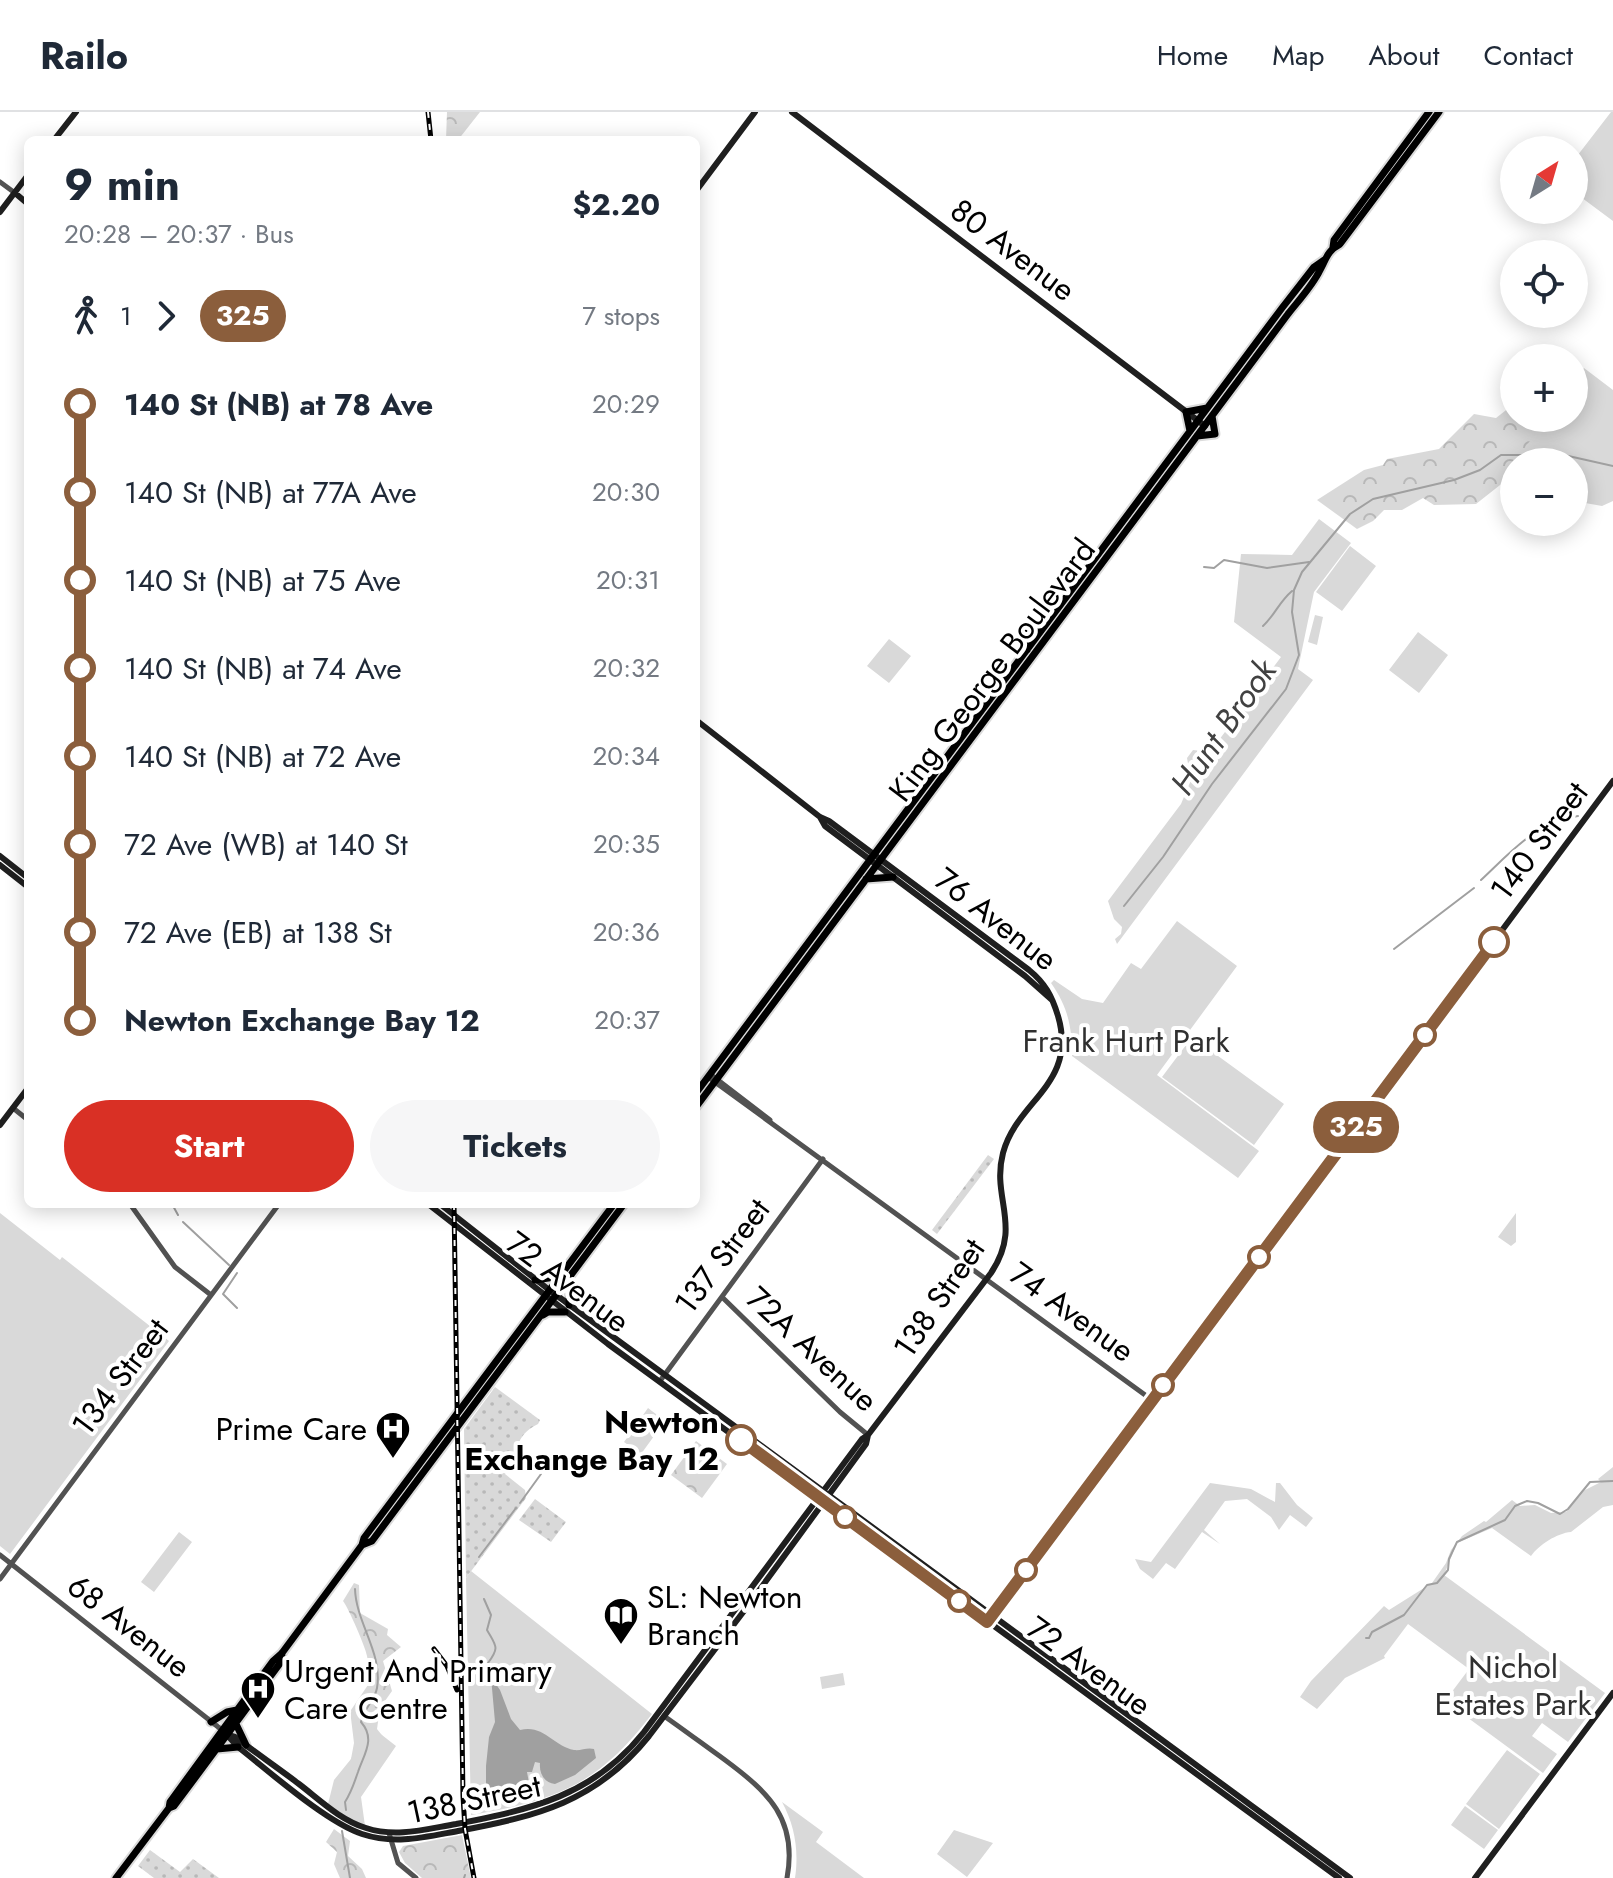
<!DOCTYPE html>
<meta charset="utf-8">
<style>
body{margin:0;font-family:Jost,sans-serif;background:#f6f6f7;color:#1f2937;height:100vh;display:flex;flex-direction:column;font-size:30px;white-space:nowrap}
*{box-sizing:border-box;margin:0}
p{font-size:26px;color:#747a83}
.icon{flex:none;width:44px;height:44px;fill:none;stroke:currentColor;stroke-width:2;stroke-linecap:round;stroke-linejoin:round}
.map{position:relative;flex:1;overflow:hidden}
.details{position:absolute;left:24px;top:24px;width:676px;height:1072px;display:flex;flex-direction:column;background:#fff;border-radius:12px;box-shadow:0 4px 20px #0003}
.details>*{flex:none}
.badge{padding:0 16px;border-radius:26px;font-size:28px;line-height:52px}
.needle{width:52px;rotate:37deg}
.controls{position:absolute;left:1500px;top:24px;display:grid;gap:16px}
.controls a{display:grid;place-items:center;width:88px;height:88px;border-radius:50%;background:#fff;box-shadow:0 4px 20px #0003;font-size:40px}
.map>.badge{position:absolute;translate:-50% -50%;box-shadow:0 0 0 4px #fff}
.legs{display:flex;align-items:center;gap:12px;height:88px;padding:0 40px;font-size:26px}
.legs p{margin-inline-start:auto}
.summary{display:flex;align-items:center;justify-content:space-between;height:136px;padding:0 40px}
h1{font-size:44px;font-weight:700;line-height:60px}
.primary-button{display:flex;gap:16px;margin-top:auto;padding:16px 40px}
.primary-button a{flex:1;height:92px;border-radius:48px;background:#d93025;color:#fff;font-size:32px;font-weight:700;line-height:92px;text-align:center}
.primary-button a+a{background:#f6f6f7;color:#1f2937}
ul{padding:0 40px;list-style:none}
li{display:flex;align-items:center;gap:28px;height:88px;font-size:30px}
li i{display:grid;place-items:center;width:12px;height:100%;margin:0 10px;background:currentColor}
li i::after{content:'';width:20px;height:20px;margin:-10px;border:6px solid;border-radius:50%;background:#fff}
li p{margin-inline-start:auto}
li:first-child i{background:linear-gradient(#0000 50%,currentColor 0)}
li:last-child i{background:linear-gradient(currentColor 50%,#0000 0)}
header{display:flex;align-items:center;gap:48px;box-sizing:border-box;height:112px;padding:0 40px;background:#fff;border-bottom:2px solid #e0e1e3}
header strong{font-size:38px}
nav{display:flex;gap:44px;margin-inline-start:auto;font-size:28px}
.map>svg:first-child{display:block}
</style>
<header>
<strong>Railo</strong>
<nav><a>Home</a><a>Map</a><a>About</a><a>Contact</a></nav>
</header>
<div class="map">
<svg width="1613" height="1766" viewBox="0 0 1613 1766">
<defs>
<pattern id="grass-dots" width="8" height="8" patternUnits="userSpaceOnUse" patternTransform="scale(2)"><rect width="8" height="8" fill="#d9d9d9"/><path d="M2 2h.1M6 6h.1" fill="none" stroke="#b8b8b8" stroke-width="1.8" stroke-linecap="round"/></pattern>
<pattern id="forest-crowns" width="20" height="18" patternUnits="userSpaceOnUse" patternTransform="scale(2)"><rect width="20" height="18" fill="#d9d9d9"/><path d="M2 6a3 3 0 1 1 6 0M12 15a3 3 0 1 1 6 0" fill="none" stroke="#b8b8b8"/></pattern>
</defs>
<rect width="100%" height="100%" fill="#fff"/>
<!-- grass -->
<path fill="url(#grass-dots)" d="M988,1043L994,1047L937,1122L932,1118Z
M495,1275L540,1308L538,1312C512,1324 519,1345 505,1362L525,1378L526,1386L466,1466L464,1317Z
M535,1387L566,1410L551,1430L519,1408Z
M150,1738L180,1760L193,1747L219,1766H154L138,1754Z"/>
<!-- forest -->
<path fill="url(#forest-crowns)" d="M447,0H480L458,28H446Z
M1510,295L1514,297V306H1529L1547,317L1574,306L1613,385L1574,350H1514V362L1476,392L1434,393L1423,386L1402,398H1384L1373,409L1357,417L1317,388L1364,358L1383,353L1387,347L1439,337L1474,302L1496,306Z
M696,1329L727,1352L702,1386L671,1363Z
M354,1471L359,1473L360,1501L388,1517L387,1523L401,1535L383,1549L392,1579L380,1596L377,1617L392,1636L347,1656L356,1636L351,1598L370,1570C369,1562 369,1553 367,1544C366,1536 348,1495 343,1489Z
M334,1717L350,1729L348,1744L362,1757L366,1766H340L334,1752L337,1740L326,1730Z
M462,1723L471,1766H422L405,1751L399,1740L403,1734Z"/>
<!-- green -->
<path fill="#d9d9d9" d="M1611,0H1613V109L1574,80V48Z
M1584,256L1613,278V389L1602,394L1574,389V350H1514L1547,306H1574V270Z
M1319,407L1351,431L1314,480L1298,557L1313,568L1117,832L1115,827L1121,822L1122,815L1114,807L1108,789L1181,692L1191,668L1187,646L1193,638L1210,640L1281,545L1234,510L1241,442L1292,443Z
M1350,434L1376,454L1342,499L1316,480Z
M1315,503L1323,505L1317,533L1308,530Z
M1418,520L1448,543L1419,581L1389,558Z
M889,527L911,544L889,571L867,554Z
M1177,809L1237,854L1157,963L1259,1039L1238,1066L1072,944C1072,915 1068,895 1051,871L1054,868L1082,887L1103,891L1131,851L1141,857Z
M1192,925L1284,992L1254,1033L1162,965Z
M0,1101L60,1148L62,1145L169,1229L10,1442L0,1434Z
M1516,1101V1130L1511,1134L1498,1125Z
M648,1296L665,1309L641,1342L624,1330Z
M1613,1355V1393L1603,1395L1571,1420C1557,1421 1539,1433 1531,1444L1492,1416L1457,1431L1444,1463L1605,1581L1568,1630L1542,1611L1532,1624L1557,1642L1543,1661L1445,1589L1469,1557L1408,1512L1384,1544L1385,1546L1345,1566L1317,1597L1300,1585L1311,1569L1384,1494L1389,1498L1432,1471L1446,1451L1451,1438L1462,1424L1484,1409L1486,1410L1512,1388L1520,1394L1535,1393L1551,1401L1566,1400L1585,1378L1601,1370L1598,1367Z
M1210,1371L1251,1377L1275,1390L1276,1371H1280L1297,1393L1313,1406L1306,1415L1290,1403L1279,1418L1271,1405L1247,1387L1225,1389L1204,1418L1220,1432L1202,1420L1175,1457L1166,1451L1153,1467L1140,1457L1135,1447L1151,1450Z
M179,1420L192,1430L154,1480L141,1470Z
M471,1459L652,1602C599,1672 556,1689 471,1703L466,1466Z
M843,1561L845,1573L822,1577L820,1565Z
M350,1598L396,1634L361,1685L365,1714L353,1710L328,1692L334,1668L351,1647L354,1631Z
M1507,1638L1540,1662L1499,1717L1466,1692Z
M782,1690L823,1720L816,1730L864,1766H795C799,1739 795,1714 782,1690Z
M1465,1694L1498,1718L1484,1737L1451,1713Z
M954,1718L993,1731L967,1765L937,1742Z"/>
<!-- water -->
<path fill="#a0a0a0" d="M491,1565L500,1578L511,1607L520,1618C544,1612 553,1634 574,1638C581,1639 587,1635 594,1637L596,1646L575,1663L555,1672C544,1671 539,1661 540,1651L535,1650L532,1660H527L529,1671L525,1681L491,1687L486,1684V1654L489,1625L495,1610Z"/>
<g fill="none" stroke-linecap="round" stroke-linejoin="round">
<!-- stream -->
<path stroke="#a0a0a0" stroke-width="2" d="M1204,455L1214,456L1224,448L1267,456L1309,450
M1263,514C1275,503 1279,490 1292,479
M1481,768C1510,741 1537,709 1578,704
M1124,794L1163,745L1212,672L1286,577L1299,543L1292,500L1294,478L1302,460L1350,402L1373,387L1454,368L1480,358L1501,343H1564L1613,354
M1394,837L1474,776
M172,1092L178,1103
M183,1110L229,1153
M237,1161L223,1182L237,1196
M520,1391L541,1362
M479,1445L516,1396
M484,1487L491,1503L487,1518C496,1534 500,1535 488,1551L489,1556
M1366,1526H1369L1372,1520L1404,1503L1427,1473L1437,1471L1448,1458L1449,1447L1457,1430L1505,1408L1515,1394L1527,1389L1538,1391L1560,1402L1568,1397L1590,1370L1613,1369
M490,1561L491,1565
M346,1698L345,1690C352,1679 354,1671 358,1660C364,1642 376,1627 361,1610C364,1596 375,1588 377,1576C383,1541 356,1511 355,1477
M342,1719L350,1766
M464,1766L465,1763"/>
<defs>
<path id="primary" d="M1333,135L1334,128L1429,0
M1190,319L1186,300L1207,296
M1197,324L1215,322L1212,304
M1027,538L1024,518L1045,513
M866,767L893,765
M696,981L1282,196L1314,155L1324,148
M696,995L1288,202C1299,188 1313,173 1320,158C1326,147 1328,138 1340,132L1439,0
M535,1168L555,1165
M569,1193L570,1167
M543,1203L548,1200H565
M362,1433L372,1429L624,1092
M211,1610L227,1600L237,1598
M236,1612L246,1633
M217,1637L238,1635
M169,1696L170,1690L273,1549L282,1541L362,1433L364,1426L614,1092
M116,1766L169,1696L174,1694L186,1678L281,1550L282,1541"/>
</defs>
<!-- primary casing -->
<use href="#primary" stroke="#dbdbdb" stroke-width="11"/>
<!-- tertiary -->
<path stroke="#525252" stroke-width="5" d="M0,70L15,81
M710,962L770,1008
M708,965L1152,1288
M13,996L28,1008
M130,1092L175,1155L211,1183
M722,1185L840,1300L868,1323
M660,1269L823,1047
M0,1443L222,1618
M0,1467L279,1092
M664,1604C684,1618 704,1633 725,1648C768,1680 798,1707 787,1766
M389,1721L398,1751L416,1766"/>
<!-- secondary -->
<path stroke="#1f1f1f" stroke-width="6" d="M792,0L1205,314
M54,28L76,0
M696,79L755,0
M15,81L28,92
M0,100L28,63
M820,705L825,714L1025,864L1052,888
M0,744L28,766
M0,753L28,775
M0,1013L28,976
M428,1092L608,1232L1339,1766
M440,1092L548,1177L1350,1766
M992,1504L1613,669
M228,1623L235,1625C256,1641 278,1656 299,1672C320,1688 340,1708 366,1716C396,1726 426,1717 456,1712C532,1697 593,1684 644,1620L862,1327L868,1323L991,1161C1023,1113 991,1087 1003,1041C1017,988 1078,972 1058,904C1052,884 1045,871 1029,858L829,709L820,705L696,608
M228,1624L238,1635C270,1660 326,1710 362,1722C395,1733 425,1725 458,1719C537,1704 596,1690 649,1624L747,1495L866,1332L868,1323
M1475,1766L1613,1581"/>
<!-- primary -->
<use href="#primary" stroke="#000" stroke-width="7"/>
<defs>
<path id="rail" d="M428,0L431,28
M454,1092L463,1684L465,1717L474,1766
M434,1537L447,1554L457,1578"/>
</defs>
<!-- rail casing -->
<use href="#rail" stroke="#000" stroke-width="5"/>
<!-- rail -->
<use href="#rail" stroke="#fff" stroke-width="2" stroke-dasharray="6" stroke-linecap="butt"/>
</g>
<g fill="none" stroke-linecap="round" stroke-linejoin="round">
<defs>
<path id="line-1" d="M741,1328L987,1510L1494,830"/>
</defs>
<!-- line-1 casing -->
<use href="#line-1" stroke="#fff" stroke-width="18"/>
<!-- line-1 -->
<use href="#line-1" stroke="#8b5e3c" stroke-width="12"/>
</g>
<!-- icons -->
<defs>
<symbol id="hospital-pin" viewBox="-11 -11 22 30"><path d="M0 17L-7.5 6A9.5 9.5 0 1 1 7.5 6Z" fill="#000" stroke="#fff"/><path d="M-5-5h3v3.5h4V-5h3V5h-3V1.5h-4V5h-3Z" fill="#fff"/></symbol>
<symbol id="library-pin" viewBox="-11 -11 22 30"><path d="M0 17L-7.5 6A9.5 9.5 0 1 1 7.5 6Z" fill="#000" stroke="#fff"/><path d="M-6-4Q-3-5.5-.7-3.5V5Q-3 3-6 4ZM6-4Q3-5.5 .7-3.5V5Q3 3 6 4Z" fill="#fff"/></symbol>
</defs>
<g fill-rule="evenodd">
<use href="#hospital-pin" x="373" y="1297" width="40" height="54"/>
<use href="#library-pin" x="601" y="1483" width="40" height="54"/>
<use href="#hospital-pin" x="238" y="1557" width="40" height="54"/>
</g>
<!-- markers -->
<g fill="#fff" stroke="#8b5e3c" stroke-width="4">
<circle cx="1494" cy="830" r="14"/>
<circle cx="1425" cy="923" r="10"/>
<circle cx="1259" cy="1145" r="10"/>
<circle cx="1163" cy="1273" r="10"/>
<circle cx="741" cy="1328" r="14"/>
<circle cx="845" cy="1405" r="10"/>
<circle cx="1026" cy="1458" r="10"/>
<circle cx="959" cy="1489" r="10"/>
</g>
<g text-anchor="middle" stroke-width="8" stroke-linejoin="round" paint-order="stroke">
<!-- street labels -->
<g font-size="32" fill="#000" stroke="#fff">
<text transform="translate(1013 138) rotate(37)" y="11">80 Avenue</text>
<text transform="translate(992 558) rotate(-53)" y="11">King George Boulevard</text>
<text transform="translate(1539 729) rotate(-53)" y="11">140 Street</text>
<text transform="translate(996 807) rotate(38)" y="11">76 Avenue</text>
<text transform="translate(722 1144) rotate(-53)" y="11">137 Street</text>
<text transform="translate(568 1170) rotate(37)" y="11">72 Avenue</text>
<text transform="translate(939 1186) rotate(-56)" y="11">138 Street</text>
<text transform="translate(1072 1200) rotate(36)" y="11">74 Avenue</text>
<text transform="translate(812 1237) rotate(43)" y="11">72A Avenue</text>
<text transform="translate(120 1265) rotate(-53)" y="11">134 Street</text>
<text transform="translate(129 1514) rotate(38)" y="11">68 Avenue</text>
<text transform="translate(1089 1554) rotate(36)" y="11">72 Avenue</text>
<text transform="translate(474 1687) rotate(-12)" y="11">138 Street</text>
</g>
<!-- park labels -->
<g font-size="32" fill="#303030" stroke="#fff">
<text x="1126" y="940">Frank Hurt Park</text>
<text x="1513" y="1566">Nichol<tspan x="1513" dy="37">Estates Park</tspan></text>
</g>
<!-- stop labels -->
<g font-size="32" font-weight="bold" fill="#000" stroke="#fff" text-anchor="end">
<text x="719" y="1321">Newton<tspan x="719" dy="37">Exchange Bay 12</tspan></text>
</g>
<!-- poi labels -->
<g font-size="32" fill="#000" stroke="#fff" text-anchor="start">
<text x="367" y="1328" text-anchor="end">Prime Care</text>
<text x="647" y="1496">SL: Newton<tspan x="647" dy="37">Branch</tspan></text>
<text x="284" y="1570">Urgent And Primary<tspan x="284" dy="37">Care Centre</tspan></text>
</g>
<!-- water labels -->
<g font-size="34" font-style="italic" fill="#414141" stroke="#fff">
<text transform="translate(1223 615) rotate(-55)" y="12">Hunt Brook</text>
</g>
</g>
</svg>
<div class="controls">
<a><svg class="needle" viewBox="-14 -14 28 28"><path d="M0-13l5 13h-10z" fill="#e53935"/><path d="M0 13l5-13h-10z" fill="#747a83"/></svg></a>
<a><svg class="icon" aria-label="locate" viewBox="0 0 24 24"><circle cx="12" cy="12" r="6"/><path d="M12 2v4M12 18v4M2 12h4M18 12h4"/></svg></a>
<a>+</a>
<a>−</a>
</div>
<b class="badge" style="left:1356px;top:1015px;background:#8b5e3c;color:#fff">325</b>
<section class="details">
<div class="summary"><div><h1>9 min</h1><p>20:28 – 20:37 · Bus</p></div><b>$2.20</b></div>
<div class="legs"><svg class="icon" aria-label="walk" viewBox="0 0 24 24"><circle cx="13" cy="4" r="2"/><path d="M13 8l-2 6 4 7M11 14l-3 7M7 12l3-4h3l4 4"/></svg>1<svg class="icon" aria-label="forward" viewBox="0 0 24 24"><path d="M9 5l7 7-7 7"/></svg><b class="badge" style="background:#8b5e3c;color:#fff">325</b><p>7 stops</p></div>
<ul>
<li><i style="color:#8b5e3c"></i><b>140 St (NB) at 78 Ave</b><p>20:29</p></li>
<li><i style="color:#8b5e3c"></i><span>140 St (NB) at 77A Ave</span><p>20:30</p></li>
<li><i style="color:#8b5e3c"></i><span>140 St (NB) at 75 Ave</span><p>20:31</p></li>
<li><i style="color:#8b5e3c"></i><span>140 St (NB) at 74 Ave</span><p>20:32</p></li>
<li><i style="color:#8b5e3c"></i><span>140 St (NB) at 72 Ave</span><p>20:34</p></li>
<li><i style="color:#8b5e3c"></i><span>72 Ave (WB) at 140 St</span><p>20:35</p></li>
<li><i style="color:#8b5e3c"></i><span>72 Ave (EB) at 138 St</span><p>20:36</p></li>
<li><i style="color:#8b5e3c"></i><b>Newton Exchange Bay 12</b><p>20:37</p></li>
</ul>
<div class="primary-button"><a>Start</a><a>Tickets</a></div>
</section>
</div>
